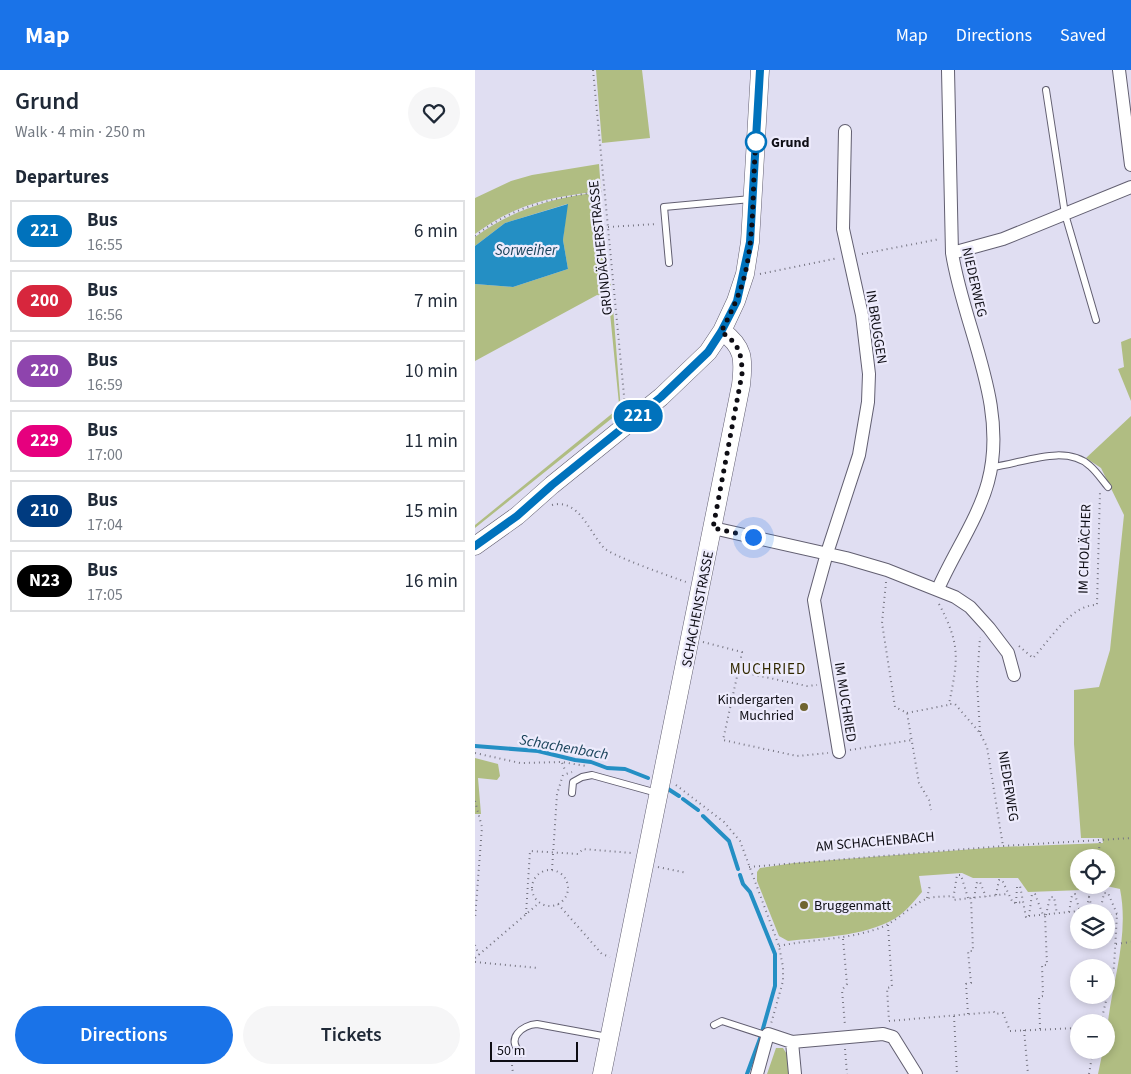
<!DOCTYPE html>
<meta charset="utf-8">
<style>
body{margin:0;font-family:"Source Sans 3",sans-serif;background:#f6f6f7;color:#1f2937;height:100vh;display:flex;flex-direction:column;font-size:19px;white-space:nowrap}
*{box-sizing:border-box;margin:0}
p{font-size:16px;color:#747a83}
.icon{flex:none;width:28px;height:28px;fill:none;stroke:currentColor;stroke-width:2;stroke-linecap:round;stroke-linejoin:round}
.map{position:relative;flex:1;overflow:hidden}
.drawer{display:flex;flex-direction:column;background:#fff;width:475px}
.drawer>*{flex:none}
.badge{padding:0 10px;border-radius:16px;font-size:18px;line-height:32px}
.buttons{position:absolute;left:595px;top:779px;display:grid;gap:10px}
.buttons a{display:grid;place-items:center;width:45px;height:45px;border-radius:50%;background:#fff;box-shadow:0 2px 8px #0003;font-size:25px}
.scale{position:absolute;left:15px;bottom:12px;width:88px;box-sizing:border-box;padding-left:5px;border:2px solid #0e0d14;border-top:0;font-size:14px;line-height:18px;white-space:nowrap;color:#0e0d14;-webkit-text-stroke:4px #edebfc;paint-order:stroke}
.you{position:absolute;width:25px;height:25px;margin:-12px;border:4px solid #fff;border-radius:50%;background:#1a73e8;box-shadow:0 0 0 8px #1a73e833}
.map>.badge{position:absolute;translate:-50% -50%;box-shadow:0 0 0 2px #fff}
h2{padding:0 15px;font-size:19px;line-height:45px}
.round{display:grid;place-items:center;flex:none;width:52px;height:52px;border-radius:26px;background:#f6f6f7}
.headline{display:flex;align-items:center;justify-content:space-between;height:85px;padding:0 15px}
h1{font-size:24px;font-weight:600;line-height:38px}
.cta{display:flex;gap:10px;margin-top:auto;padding:10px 15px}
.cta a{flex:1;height:58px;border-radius:30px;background:#1a73e8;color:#fff;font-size:20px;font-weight:600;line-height:58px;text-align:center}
.cta a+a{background:#f6f6f7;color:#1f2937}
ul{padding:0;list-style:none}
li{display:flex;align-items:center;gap:15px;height:62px;margin:0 10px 8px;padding:0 5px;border:2px solid #e0e1e3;border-radius:0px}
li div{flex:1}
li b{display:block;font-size:19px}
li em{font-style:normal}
li .badge{min-width:55px;font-weight:700;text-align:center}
header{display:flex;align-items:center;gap:30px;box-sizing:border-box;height:70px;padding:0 25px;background:#1a73e8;color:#fff}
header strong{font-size:24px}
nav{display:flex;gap:28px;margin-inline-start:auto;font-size:18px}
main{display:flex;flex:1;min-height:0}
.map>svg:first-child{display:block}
</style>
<header>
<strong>Map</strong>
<nav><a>Map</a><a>Directions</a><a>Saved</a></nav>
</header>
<main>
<section class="drawer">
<div class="headline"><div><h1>Grund</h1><p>Walk · 4 min · 250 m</p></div><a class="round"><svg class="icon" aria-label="heart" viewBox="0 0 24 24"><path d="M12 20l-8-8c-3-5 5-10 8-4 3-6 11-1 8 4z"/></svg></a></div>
<h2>Departures</h2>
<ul>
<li><span class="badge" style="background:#0072bc;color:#fff">221</span><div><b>Bus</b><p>16:55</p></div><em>6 min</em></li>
<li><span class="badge" style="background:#d7263d;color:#fff">200</span><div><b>Bus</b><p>16:56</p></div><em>7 min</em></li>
<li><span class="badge" style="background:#8e44ad;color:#fff">220</span><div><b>Bus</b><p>16:59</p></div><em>10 min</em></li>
<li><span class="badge" style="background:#e6007e;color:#fff">229</span><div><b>Bus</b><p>17:00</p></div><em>11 min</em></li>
<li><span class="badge" style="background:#003b80;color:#fff">210</span><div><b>Bus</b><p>17:04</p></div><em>15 min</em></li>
<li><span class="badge" style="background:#000;color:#fff">N23</span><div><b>Bus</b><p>17:05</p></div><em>16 min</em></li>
</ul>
<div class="cta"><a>Directions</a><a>Tickets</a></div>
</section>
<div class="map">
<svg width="656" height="1004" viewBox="0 0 656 1004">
<rect width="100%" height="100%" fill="#e0def2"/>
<!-- green -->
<path fill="#b0bd82" d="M121,0H167L175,68L127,73Z
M124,94L126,121C76,127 42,133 0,164V128L36,111L57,105Z
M117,123L136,216L135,231L138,237L146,341L0,458V455L139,342L144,334L134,233L130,226L122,225L0,291V214L38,217L93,199L88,170L92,134L30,153L0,176V167C36,141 73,129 117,123Z
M656,268V331L643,299L649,297L646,272Z
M656,346V1004H623L628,980H631C631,925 656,874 645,819L627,815H631V788H604V815H608V820L553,822L543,808H498L487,803L444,806L447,822C440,830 433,839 425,845C397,866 347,867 313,871L304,866L282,811V802L285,798L319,793L525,777L628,773L627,768H606L599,674V620L624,617L635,580L649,445L626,398L611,388Z
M0,688L23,694L25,706L22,710L3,708L6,744H0Z
M301,978H308L313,986L315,1004H292Z"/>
<!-- water -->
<path fill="#248fc4" d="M93,134L88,170L93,199L38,217L0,214V176L30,153Z"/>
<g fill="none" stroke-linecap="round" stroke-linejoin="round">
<!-- stream -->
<path stroke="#248fc4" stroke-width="4" d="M0,676L63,681L100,690L116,692L132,698L150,699L173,708
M190,717L204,726
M208,729L223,740
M228,746L254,771L263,799
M265,805L268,814L275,822L300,884V916L287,962
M272,1004L286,966"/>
<defs>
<path id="lane" d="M571,20L590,144L621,250
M194,193L189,137L276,129
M517,397C546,394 590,373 615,396C622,402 627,410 633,417
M97,723L98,712L107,707L117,705L182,723
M239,955L247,951L293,966
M46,983C30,969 47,955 62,954L133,967"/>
<path id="street" d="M644,0L656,95
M477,183L528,169L656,117
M238,458L371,488L412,500L480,527L495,537L514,558L533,583L539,605
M463,519C478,484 503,449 513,412C534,335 489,259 477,183L473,0
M364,682L339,530L352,483L384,385L393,332L394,304L387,245L368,159L370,61
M282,1004L293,964L317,972
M320,1004L317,972L408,964L418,967L441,1004"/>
<path id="secondary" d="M0,476L42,446L77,415L186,327L233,282L247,261L261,231L270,204L275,172L285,0
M127,1004L266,315C269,289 269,277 247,261"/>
</defs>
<!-- lane casing -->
<use href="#lane" stroke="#625f71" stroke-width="8"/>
<!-- street casing -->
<use href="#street" stroke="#625f71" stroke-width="14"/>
<!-- secondary casing -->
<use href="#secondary" stroke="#625f71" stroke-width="19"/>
<!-- path -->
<path stroke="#777683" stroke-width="2" stroke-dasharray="1 4" stroke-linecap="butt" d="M118,0L150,336
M133,157L181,154
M0,166C41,134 80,128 129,121
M387,184L465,169
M285,204L363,188
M77,435C104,428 114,462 129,478C137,486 197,507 211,512
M411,512L407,553L420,637L432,643L444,713L454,730L456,740
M464,534C486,576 483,589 474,634H480L505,663L512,677L528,776
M228,572L267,582L265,593L271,603L332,616L342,615
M544,576L558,588C575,570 596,534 622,535L625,421
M265,593L248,670L322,686L353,683
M432,643L473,635
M505,662L502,612L505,567
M375,680L437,670
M0,683L45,693L87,692L111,696
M87,693L91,702
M201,715L249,752L265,771L304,876L308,897V911L296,954
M0,731L7,757L0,849
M623,788L625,771
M183,797L212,803
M274,797L528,776L656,768
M77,800L82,724L88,705L97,702
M57 818a18 18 0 1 1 36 0a18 18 0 1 1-36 0Z
M521,825L524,810H527L538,833L549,832
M614,827L616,815
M452,828L455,815
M493,828L486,805H482L478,830L532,824
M499,828L502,812H505L511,827
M541,833L542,817L545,816L551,847L554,846
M83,834L127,884L135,887
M594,842L597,825L600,824L605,842
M611,842L614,827L618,842
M625,842L629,823H633L642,844L639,897L626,952
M51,844L55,781L103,784L108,779L157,783
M571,845L575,827H579L582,844
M554,846L604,841
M554,846L557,824H560L568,845
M631,846L642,844
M413,855L417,917L412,918L414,951
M368,869L372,914L367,920L370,956
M641,874L656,872
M0,875L4,885
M304,876C337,869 369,870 402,859C421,853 433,837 451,829C458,826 470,827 478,826
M0,888L64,833
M0,892L63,898
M493,944L491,914L496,913L493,881H498L496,828
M479,946L482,1004
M414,951L519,942L520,944L528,943L535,961L604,958
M565,959L564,927L568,926L567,895H572L570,845
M549,960L553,1004
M370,979L372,1004
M37,995L38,1004
M614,1004L618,980"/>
<!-- lane -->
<use href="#lane" stroke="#fff" stroke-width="6"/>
<!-- street -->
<use href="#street" stroke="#fff" stroke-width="12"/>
<!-- secondary -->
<use href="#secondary" stroke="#fff" stroke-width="18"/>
</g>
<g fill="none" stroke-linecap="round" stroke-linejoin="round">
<defs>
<path id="line" d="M0,476L42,446L77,415L186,327L233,282L246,262L262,231L275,172L285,0"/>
</defs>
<!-- line casing -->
<use href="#line" stroke="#fff" stroke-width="11"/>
<!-- line -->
<use href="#line" stroke="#0072bc" stroke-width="8"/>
<!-- walk -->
<path stroke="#0e0d14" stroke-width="5" stroke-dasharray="0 9" d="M278,467L238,458L267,304C267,284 264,273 246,262C256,243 265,224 270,204C280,161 277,116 281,72"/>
</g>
<!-- markers -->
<circle fill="#fff" stroke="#0072bc" stroke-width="2.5" cx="281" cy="72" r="10"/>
<g fill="#706431" stroke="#edebfc" stroke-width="2">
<circle cx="329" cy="637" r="5"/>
<circle cx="329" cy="835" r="5"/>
</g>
<g text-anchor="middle" stroke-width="4.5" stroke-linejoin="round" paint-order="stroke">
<!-- stop labels -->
<g font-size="14" font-weight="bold" fill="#0e0d14" stroke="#edebfc" text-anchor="start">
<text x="296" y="77">Grund</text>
</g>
<!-- street labels -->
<g font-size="14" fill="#0e0d14" stroke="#edebfc">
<text transform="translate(125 178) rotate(-96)" y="5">GRUNDÄCHERSTRASSE</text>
<text transform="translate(500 212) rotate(77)" y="5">NIEDERWEG</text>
<text transform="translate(402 257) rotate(81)" y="5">IN BRUGGEN</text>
<text transform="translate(609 479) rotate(-88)" y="5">IM CHOLÄCHER</text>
<text transform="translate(222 539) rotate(-79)" y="5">SCHACHENSTRASSE</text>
<text transform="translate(371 632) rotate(81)" y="5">IM MUCHRIED</text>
<text transform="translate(534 716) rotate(81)" y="5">NIEDERWEG</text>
<text transform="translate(400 771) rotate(-5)" y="5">AM SCHACHENBACH</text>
</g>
<!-- poi labels -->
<g font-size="14" fill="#0e0d14" stroke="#edebfc" text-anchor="end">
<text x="319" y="634">Kindergarten<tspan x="319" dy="16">Muchried</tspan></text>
<text x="339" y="840" text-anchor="start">Bruggenmatt</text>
</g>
<!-- water labels -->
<g font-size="15" font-style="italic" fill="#1b445b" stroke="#edebfc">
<text x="51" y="185">Sorweiher</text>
<text transform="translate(89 677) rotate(10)" y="5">Schachenbach</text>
</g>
<!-- neighbourhood labels -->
<g font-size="15" letter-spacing="1" fill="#322900" stroke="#edebfc">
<text x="293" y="604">MUCHRIED</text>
</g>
</g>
</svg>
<div class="buttons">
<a><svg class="icon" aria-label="locate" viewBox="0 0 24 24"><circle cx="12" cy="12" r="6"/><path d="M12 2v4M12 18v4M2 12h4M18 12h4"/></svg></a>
<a><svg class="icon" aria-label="layers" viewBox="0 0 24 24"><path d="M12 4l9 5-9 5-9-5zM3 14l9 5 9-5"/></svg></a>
<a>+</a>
<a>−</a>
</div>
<div class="scale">50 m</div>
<div class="you" style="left:278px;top:467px"></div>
<b class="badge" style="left:163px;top:346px;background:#0072bc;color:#fff">221</b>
</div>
</main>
